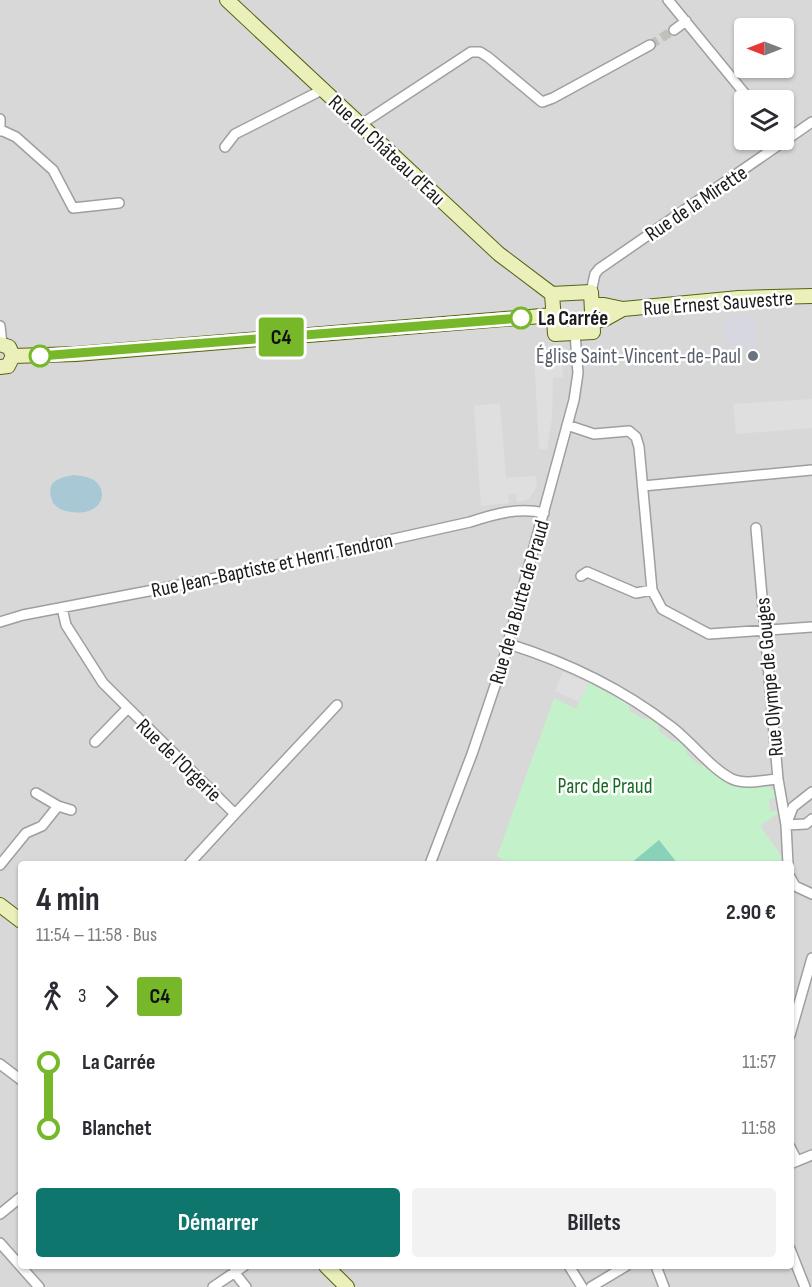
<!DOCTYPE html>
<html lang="fr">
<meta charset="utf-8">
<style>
body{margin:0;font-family:"Sofia Sans Condensed",sans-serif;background:#f2f2f3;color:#2b2b33;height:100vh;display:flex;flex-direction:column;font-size:22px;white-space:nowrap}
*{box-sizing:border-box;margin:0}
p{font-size:20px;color:#7c7c81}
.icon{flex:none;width:33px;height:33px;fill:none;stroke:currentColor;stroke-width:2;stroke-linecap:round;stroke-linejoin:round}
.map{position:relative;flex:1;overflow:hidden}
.side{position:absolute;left:18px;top:861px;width:776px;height:408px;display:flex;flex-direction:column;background:#fff;border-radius:6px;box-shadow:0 2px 4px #0004}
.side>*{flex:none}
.badge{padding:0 12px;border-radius:4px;font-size:21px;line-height:39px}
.needle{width:39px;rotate:270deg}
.buttons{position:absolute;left:734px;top:18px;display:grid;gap:12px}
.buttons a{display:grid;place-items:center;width:60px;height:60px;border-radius:6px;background:#fff;box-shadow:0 2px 4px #0004;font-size:30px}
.map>.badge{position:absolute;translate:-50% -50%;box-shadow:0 0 0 3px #fff}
.legs{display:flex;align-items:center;gap:9px;height:66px;padding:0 18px;font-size:20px}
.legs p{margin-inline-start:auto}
.head{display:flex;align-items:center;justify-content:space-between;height:102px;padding:0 18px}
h1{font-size:33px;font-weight:700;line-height:45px}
.action{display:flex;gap:12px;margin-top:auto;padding:12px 18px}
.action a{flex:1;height:69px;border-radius:6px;background:#0f766e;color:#fff;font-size:24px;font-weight:700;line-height:69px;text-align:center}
.action a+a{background:#f2f2f3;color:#2b2b33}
ul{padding:0 18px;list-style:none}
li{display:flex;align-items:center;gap:21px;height:66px;font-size:22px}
li i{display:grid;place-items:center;width:9px;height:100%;margin:0 8px;background:currentColor}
li i::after{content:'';width:15px;height:15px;margin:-8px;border:4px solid;border-radius:50%;background:#fff}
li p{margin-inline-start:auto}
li:first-child i{background:linear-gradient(#0000 50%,currentColor 0)}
li:last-child i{background:linear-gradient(currentColor 50%,#0000 0)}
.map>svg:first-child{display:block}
</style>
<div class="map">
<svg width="812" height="1287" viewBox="0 0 812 1287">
<rect width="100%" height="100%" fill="#ebe9e2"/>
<!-- residential -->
<path fill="#d9d8d8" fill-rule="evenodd" d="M0,0H812V1287H0ZM744,28H783V68H744ZM744,100H783V140H744ZM21,864H790V1266H21Z"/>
<!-- park -->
<path fill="#c3f1c9" d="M589,683L628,704L630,711L643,719H652L658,724L659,731L673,742L679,741L686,747L687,754L699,765H707C713,772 720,781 729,784C745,791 771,775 777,798L769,799L770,811H778V813L760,826L781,855V860L775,864H510L497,856L554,698L576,709Z"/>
<!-- pitch -->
<path fill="#89d1b9" d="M659,840L678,864H629H630Z"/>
<!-- parking -->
<path fill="#dfdfdf" d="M561,351L563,377L553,378L552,418L547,449H539L534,353Z
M812,399V428L736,434L733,404Z
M500,403L506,478L536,476L537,486L529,499L523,501L517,502L516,494H508L509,503L481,506L474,406Z
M563,672L589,683L579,702L555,691Z"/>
<!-- plaza -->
<path fill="#d7d7e1" d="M754,315L757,348L742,349L741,346L726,347L723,317Z"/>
<!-- water -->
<path fill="#a7c8d4" d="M73,475C78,476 83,476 87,477C112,485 105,517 72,512C65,511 60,510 55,505C52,502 53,502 51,497C47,480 60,478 73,475Z"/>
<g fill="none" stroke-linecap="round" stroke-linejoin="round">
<!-- street-tunnel -->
<path stroke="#c1c0ba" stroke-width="9" stroke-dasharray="9 4.5" stroke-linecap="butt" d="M650,45L674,30"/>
<defs>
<path id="street" d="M668,0L750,100
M674,30L686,21
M0,119V131
M360,125L471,52H480L488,57L542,102L553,98L650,45
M1,130L16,137L53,170L73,208L119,203
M225,147L235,134L322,90
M591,292L595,274L599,269L812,122
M0,326L2,344
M567,425L594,434L629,431L636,437L639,447L652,590L662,609L709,634L812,627
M643,486L812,470
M756,528L778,779L786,825L788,864
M581,576L587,572L636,593L652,590
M62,608L66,625L103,683L235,814L189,864
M0,622L23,615L232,575L470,522C494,514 519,507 544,513
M509,644C566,662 621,688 669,725C689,739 711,769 732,779C745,785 764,780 778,779
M95,742L127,709
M36,793L58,806L71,810
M235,814L337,705
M788,820L793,807L812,792
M786,825L806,824L812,819
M430,864L472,754L502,665L574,400L578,373L575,333
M0,865L26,833L42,826L58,806
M790,877L795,886L812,894
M790,1035L812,958
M0,1064L21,1080
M790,1147L797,1161
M790,1164L812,1155
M0,1214L21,1197
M0,1243L39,1287
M790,1249L805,1287
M569,1266L582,1287
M656,1266L664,1287
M234,1272L246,1287
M213,1287L244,1266
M591,1287L626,1266"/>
<path id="secondary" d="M227,0L499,254L552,294
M591,292L593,332L555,334L552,294Z
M592,305H604L623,309L739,298L812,296
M593,322L605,319L623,309
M0,344L9,347L13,356L8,366L0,367
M13,356L76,354L554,315
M0,905L21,921
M326,1266L347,1287"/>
</defs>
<!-- street casing -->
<use href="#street" stroke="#9f9f9f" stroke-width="12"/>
<!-- secondary casing -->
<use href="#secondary" stroke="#566312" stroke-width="16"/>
<!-- street -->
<use href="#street" stroke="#fff" stroke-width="9"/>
<!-- secondary -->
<use href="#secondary" stroke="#ebf0bb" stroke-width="14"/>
</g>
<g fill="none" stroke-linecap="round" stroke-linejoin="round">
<defs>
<path id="line-1" d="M40,356L521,318"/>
</defs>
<!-- line-1 casing -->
<use href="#line-1" stroke="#fff" stroke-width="14"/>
<!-- line-1 -->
<use href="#line-1" stroke="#76b82a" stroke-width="9"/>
</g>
<!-- markers -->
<g fill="#fff" stroke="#76b82a" stroke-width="3">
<circle cx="521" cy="318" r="10"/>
<circle cx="40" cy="356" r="10"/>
</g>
<circle fill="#6b7280" stroke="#fff" stroke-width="2" cx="753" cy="356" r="6"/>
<g text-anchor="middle" stroke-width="5" stroke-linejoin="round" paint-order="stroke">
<!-- street labels -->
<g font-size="21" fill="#1b1b1b" stroke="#fff">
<text transform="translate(387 150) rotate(43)" y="7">Rue du Château d'Eau</text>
<text transform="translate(696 203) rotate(-34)" y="7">Rue de la Mirette</text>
<text transform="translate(718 303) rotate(-4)" y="7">Rue Ernest Sauvestre</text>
<text transform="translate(272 565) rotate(-12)" y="7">Rue Jean-Baptiste et Henri Tendron</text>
<text transform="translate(519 602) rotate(-74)" y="7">Rue de la Butte de Praud</text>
<text transform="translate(769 677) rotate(-95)" y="7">Rue Olympe de Gouges</text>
<text transform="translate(179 760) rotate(44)" y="7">Rue de l'Orgerie</text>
</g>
<!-- stop labels -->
<g font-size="21" font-weight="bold" fill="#1b1b1b" stroke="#fff" text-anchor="start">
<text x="538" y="325">La Carrée</text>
</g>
<!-- worship labels -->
<g font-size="21" fill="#5b616d" stroke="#fff" text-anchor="end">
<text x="741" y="363">Église Saint-Vincent-de-Paul</text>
</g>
<!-- park labels -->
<g font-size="21" fill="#186a23" stroke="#fff">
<text x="605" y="793">Parc de Praud</text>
</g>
</g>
</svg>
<div class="buttons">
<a><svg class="needle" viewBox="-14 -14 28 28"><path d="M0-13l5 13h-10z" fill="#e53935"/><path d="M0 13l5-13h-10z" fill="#7c7c81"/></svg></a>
<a><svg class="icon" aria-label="layers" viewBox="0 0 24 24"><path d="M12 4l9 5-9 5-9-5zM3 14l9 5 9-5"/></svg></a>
</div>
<b class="badge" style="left:281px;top:337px;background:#76b82a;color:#111">C4</b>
<section class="side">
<div class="head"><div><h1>4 min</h1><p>11:54 – 11:58 · Bus</p></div><b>2.90 €</b></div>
<div class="legs"><svg class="icon" aria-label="walk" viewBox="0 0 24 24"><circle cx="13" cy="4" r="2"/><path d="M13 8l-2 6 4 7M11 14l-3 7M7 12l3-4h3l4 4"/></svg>3<svg class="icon" aria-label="forward" viewBox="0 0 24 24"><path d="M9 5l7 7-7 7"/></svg><b class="badge" style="background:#76b82a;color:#111">C4</b></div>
<ul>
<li><i style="color:#76b82a"></i><b>La Carrée</b><p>11:57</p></li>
<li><i style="color:#76b82a"></i><b>Blanchet</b><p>11:58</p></li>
</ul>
<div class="action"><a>Démarrer</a><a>Billets</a></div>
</section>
</div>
